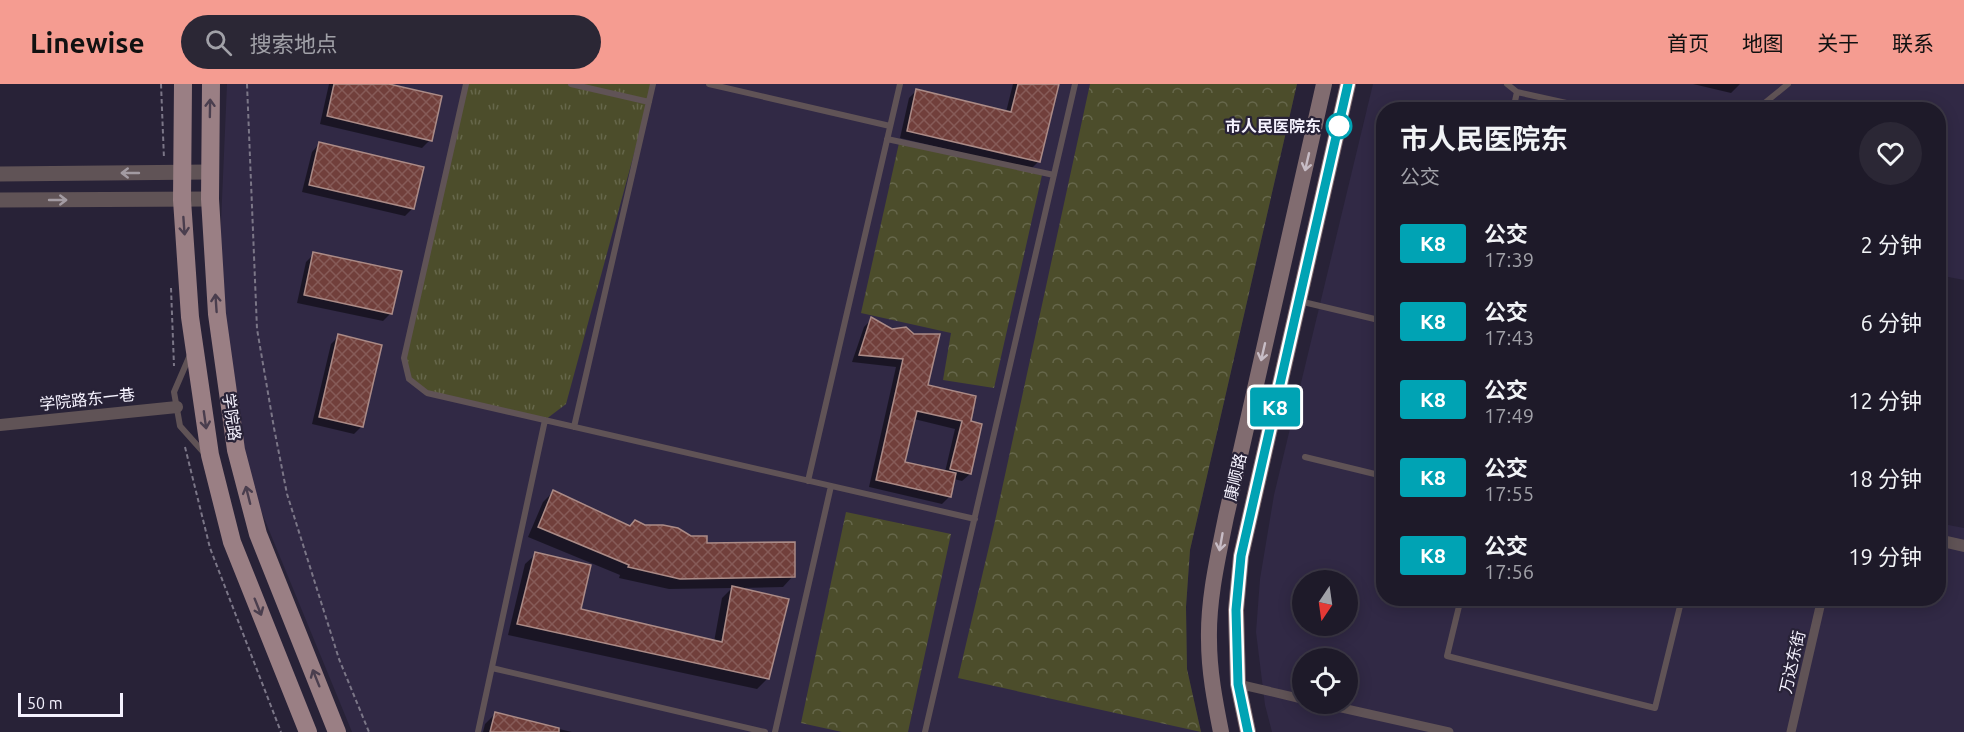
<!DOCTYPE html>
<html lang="zh">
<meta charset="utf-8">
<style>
body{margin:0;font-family:Ubuntu,"Noto Sans SC",sans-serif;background:#2b2735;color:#f1f3f6;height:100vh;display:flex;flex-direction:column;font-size:22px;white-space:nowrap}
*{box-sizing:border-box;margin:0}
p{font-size:20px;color:#a1a1a8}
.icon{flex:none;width:33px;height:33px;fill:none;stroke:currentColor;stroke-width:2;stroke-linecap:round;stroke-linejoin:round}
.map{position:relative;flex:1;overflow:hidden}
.details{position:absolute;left:1376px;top:18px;width:570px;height:504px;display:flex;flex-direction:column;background:#1e1a29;border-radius:24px;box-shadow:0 3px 15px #0003,0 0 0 2px #3c3846}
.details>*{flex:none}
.badge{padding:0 12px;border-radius:4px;font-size:21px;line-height:39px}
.needle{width:39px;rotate:193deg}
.buttons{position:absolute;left:1292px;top:486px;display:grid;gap:12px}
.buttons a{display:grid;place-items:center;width:66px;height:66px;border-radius:50%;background:#1e1a29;box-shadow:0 3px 15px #0003,0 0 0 2px #3c3846;font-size:30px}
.scale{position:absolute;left:18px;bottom:15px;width:105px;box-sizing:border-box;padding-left:6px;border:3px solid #f5f2fe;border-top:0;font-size:16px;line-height:21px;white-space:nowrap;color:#f5f2fe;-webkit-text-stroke:4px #282237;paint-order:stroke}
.map>.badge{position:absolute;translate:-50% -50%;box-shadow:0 0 0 3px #fff}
.round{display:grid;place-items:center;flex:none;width:63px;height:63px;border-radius:32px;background:#2b2735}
.overview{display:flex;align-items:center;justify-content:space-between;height:102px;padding:0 24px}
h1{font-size:28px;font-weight:700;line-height:45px}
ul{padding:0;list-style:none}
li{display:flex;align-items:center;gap:18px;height:78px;padding:0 24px}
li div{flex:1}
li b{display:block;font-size:22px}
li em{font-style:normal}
li .badge{min-width:66px;font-weight:700;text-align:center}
header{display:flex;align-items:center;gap:36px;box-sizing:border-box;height:84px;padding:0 30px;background:#f59c91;color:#111}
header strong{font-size:28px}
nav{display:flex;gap:33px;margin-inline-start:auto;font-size:21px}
.search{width:420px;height:54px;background:#2b2735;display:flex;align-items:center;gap:15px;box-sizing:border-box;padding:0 21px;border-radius:33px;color:#a1a1a8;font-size:22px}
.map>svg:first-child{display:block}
</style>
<header>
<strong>Linewise</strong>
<div class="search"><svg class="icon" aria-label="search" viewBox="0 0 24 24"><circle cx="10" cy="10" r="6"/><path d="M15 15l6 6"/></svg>搜索地点</div>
<nav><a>首页</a><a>地图</a><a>关于</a><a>联系</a></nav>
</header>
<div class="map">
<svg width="1964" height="648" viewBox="0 0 1964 648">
<defs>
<pattern id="grass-tufts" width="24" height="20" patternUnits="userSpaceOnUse" patternTransform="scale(1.5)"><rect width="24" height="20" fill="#4c4d2b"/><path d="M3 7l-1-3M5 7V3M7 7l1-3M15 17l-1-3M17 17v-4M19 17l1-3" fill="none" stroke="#66674b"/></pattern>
<pattern id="forest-crowns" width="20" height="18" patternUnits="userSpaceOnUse" patternTransform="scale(1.5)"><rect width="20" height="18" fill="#4c4d2b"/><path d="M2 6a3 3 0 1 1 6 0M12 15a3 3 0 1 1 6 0" fill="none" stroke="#66674b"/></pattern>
<pattern id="building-cross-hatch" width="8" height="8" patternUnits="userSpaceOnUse" patternTransform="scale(1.5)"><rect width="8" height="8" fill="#713f3b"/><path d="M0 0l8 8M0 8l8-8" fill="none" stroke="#865b58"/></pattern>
</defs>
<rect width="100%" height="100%" fill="#282237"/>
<!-- built -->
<path fill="#312945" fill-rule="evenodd" d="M227,0H1297L1190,466L1186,523L1187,585L1201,648H352L236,366L217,230Z
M1373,0H1964V196L1938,191V26H1383V514H1938V439L1964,444V648H1272L1265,621L1256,548L1260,495L1274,411ZM1302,496H1347V542H1302ZM1302,574H1347V620H1302Z"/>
<!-- grass -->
<path fill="url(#grass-tufts)" d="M466,0H653L566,320L545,336L427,309L409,295L404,274Z"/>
<!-- forest -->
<path fill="url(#forest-crowns)" d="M1090,0H1297L1190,466L1186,523L1187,585L1201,648L958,594L995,437Z
M899,59L1042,91L994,304L943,296L951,249L861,229Z
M846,428L951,450L908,648H842L801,639Z"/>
<!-- shadow -->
<path fill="#0007" fill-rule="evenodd" d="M329,0H383L430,56L422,64L320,40Z
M1013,0H1057L1039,77L1031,85L900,54L909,14L917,6L1006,28Z
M1693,0H1740L1731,9Z
M319,60L413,124L405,132L302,108L312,68Z
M314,170L391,229L383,237L297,219L306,178Z
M872,235L926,302L969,339L970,390L962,397L954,395L950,412L942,420L869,403L896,283L852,278L864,243ZM914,335L955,345L945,388L904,379Z
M339,252L362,342L354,350L312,340L331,260Z
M553,408L630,444L645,443L706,461L793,492L783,503L739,504L768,594L757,605L508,551L525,480L536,470L579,526L714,558L722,514L732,504L669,505L619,494L620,491L528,453L543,418Z
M495,630L572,648H483L485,640Z"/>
<!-- building -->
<path fill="url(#building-cross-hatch)" stroke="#ab8b87" stroke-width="1.5" d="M334,0H389L442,12L432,57L327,32Z
M1018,0H1059L1040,78L907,47L916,5L1011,28Z
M319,58L424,83L414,125L309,101Z
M313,168L402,187L392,230L304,211Z
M871,233L892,245L906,243L914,250H940L928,301L976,312L971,337L982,340L971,390L950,385L962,337L917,327L905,378L956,389L951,413L876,396L903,275L859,271Z
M338,250L382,261L363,343L319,333Z
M553,406L630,442L635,436L645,441H663L678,444L691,452H707V459L795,458V493L680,495L628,483L629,481L538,443Z
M535,468L591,481L581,525L722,558L732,502L789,515L769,595L517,540Z
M495,628L559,644V648H490Z"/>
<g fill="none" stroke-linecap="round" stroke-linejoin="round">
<!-- path -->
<path stroke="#7b7687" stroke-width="2" stroke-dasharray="4.5 3" stroke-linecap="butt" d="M161,0L164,75
M247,0L257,245L274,344L287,410L339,575L369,648
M171,204L174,282
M185,363L210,464L281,648"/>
<!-- service -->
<path stroke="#605356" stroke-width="6" d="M466,0L404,274L409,295L427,309L975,435
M571,0L649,18
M709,0L890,42
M1507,0L1517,8L1598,26
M1513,26L1517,8
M1756,26L1788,0
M887,55L1054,91
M1299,217L1383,237
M190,271L174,308L180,342L205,370
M574,343L653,0
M1305,373L1383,392
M808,397L900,0
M1461,514L1447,572L1655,624L1682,514
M492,584L765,648
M478,648L545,336
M775,648L831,402
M925,648L1075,0"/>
<!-- pedestrian -->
<path stroke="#605356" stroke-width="9" d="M1238,600L1302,615
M1324,620L1449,648
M1791,648L1822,514"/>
<!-- minor -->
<path stroke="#605356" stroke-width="12" d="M0,341L177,323
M1938,456L1964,462"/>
<!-- tertiary -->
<path stroke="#605356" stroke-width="15" d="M0,90L209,88
M0,116L210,115"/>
<!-- secondary -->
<path stroke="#816c70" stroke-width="16" d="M1221,648C1215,618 1209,587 1209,556C1208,515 1218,473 1226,433L1324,0
M1248,648L1238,600L1236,526L1241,472L1348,0"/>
<!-- primary -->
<path stroke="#9a7f84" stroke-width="18" d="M183,0L182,116L190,233L210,371L232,458L308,648
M211,0L210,115L217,230L236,366L258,450L337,648"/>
</g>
<!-- one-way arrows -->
<defs><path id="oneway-shaft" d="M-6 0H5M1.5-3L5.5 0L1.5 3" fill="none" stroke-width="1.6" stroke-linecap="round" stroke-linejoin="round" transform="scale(1.5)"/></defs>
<g stroke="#4a3e4e">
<use href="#oneway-shaft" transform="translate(210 24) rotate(-89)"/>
<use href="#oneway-shaft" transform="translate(184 142) rotate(86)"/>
<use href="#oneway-shaft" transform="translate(216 219) rotate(-94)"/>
<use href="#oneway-shaft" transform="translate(205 336) rotate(82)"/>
<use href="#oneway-shaft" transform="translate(248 411) rotate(-104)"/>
<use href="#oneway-shaft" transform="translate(258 523) rotate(68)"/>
<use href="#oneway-shaft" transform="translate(316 594) rotate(-112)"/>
</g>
<g stroke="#c7bcc5">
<use href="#oneway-shaft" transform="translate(1307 78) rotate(103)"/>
<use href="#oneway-shaft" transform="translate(1263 268) rotate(103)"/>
<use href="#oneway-shaft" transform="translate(1221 458) rotate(100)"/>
</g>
<g stroke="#a39ba2">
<use href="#oneway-shaft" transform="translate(130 89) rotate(180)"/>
<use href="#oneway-shaft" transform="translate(58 116)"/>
</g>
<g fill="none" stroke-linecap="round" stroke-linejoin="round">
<defs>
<path id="line" d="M1248,648L1238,600L1236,526L1241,472L1348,0"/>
</defs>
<!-- line casing -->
<use href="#line" stroke="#fff" stroke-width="14"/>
<!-- line -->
<use href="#line" stroke="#00a3b4" stroke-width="9"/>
</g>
<!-- markers -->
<circle fill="#fff" stroke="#00a3b4" stroke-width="3" cx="1339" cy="42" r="12"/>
<g text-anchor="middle" stroke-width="4.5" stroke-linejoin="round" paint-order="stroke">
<!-- stop labels -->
<g font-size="16" font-weight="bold" fill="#f5f2fe" stroke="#282237" text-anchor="end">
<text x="1321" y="48">市人民医院东</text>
</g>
<!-- street labels -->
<g font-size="16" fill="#f5f2fe" stroke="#282237">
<text transform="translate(87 315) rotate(-6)" y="6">学院路东一巷</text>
<text transform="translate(232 333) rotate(82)" y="6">学院路</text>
<text transform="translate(1235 393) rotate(-77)" y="6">康顺路</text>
<text transform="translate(1792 578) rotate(-77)" y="6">万达东街</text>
</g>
</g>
</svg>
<div class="buttons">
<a><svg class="needle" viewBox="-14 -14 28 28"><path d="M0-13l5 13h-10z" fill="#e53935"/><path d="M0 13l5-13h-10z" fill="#a1a1a8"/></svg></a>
<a><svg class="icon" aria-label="locate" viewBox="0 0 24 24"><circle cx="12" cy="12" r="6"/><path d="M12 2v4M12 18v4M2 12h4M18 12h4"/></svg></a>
</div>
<div class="scale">50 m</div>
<b class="badge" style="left:1275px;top:323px;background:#00a3b4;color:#fff">K8</b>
<section class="details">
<div class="overview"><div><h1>市人民医院东</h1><p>公交</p></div><a class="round"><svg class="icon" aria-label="heart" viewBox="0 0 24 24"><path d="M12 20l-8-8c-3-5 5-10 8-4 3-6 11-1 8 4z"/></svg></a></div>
<ul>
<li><span class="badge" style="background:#00a3b4;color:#fff">K8</span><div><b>公交</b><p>17:39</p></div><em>2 分钟</em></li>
<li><span class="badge" style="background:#00a3b4;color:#fff">K8</span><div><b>公交</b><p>17:43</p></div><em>6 分钟</em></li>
<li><span class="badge" style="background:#00a3b4;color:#fff">K8</span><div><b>公交</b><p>17:49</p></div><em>12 分钟</em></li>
<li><span class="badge" style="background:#00a3b4;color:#fff">K8</span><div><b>公交</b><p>17:55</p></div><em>18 分钟</em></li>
<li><span class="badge" style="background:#00a3b4;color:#fff">K8</span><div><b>公交</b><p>17:56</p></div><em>19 分钟</em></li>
</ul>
</section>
</div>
